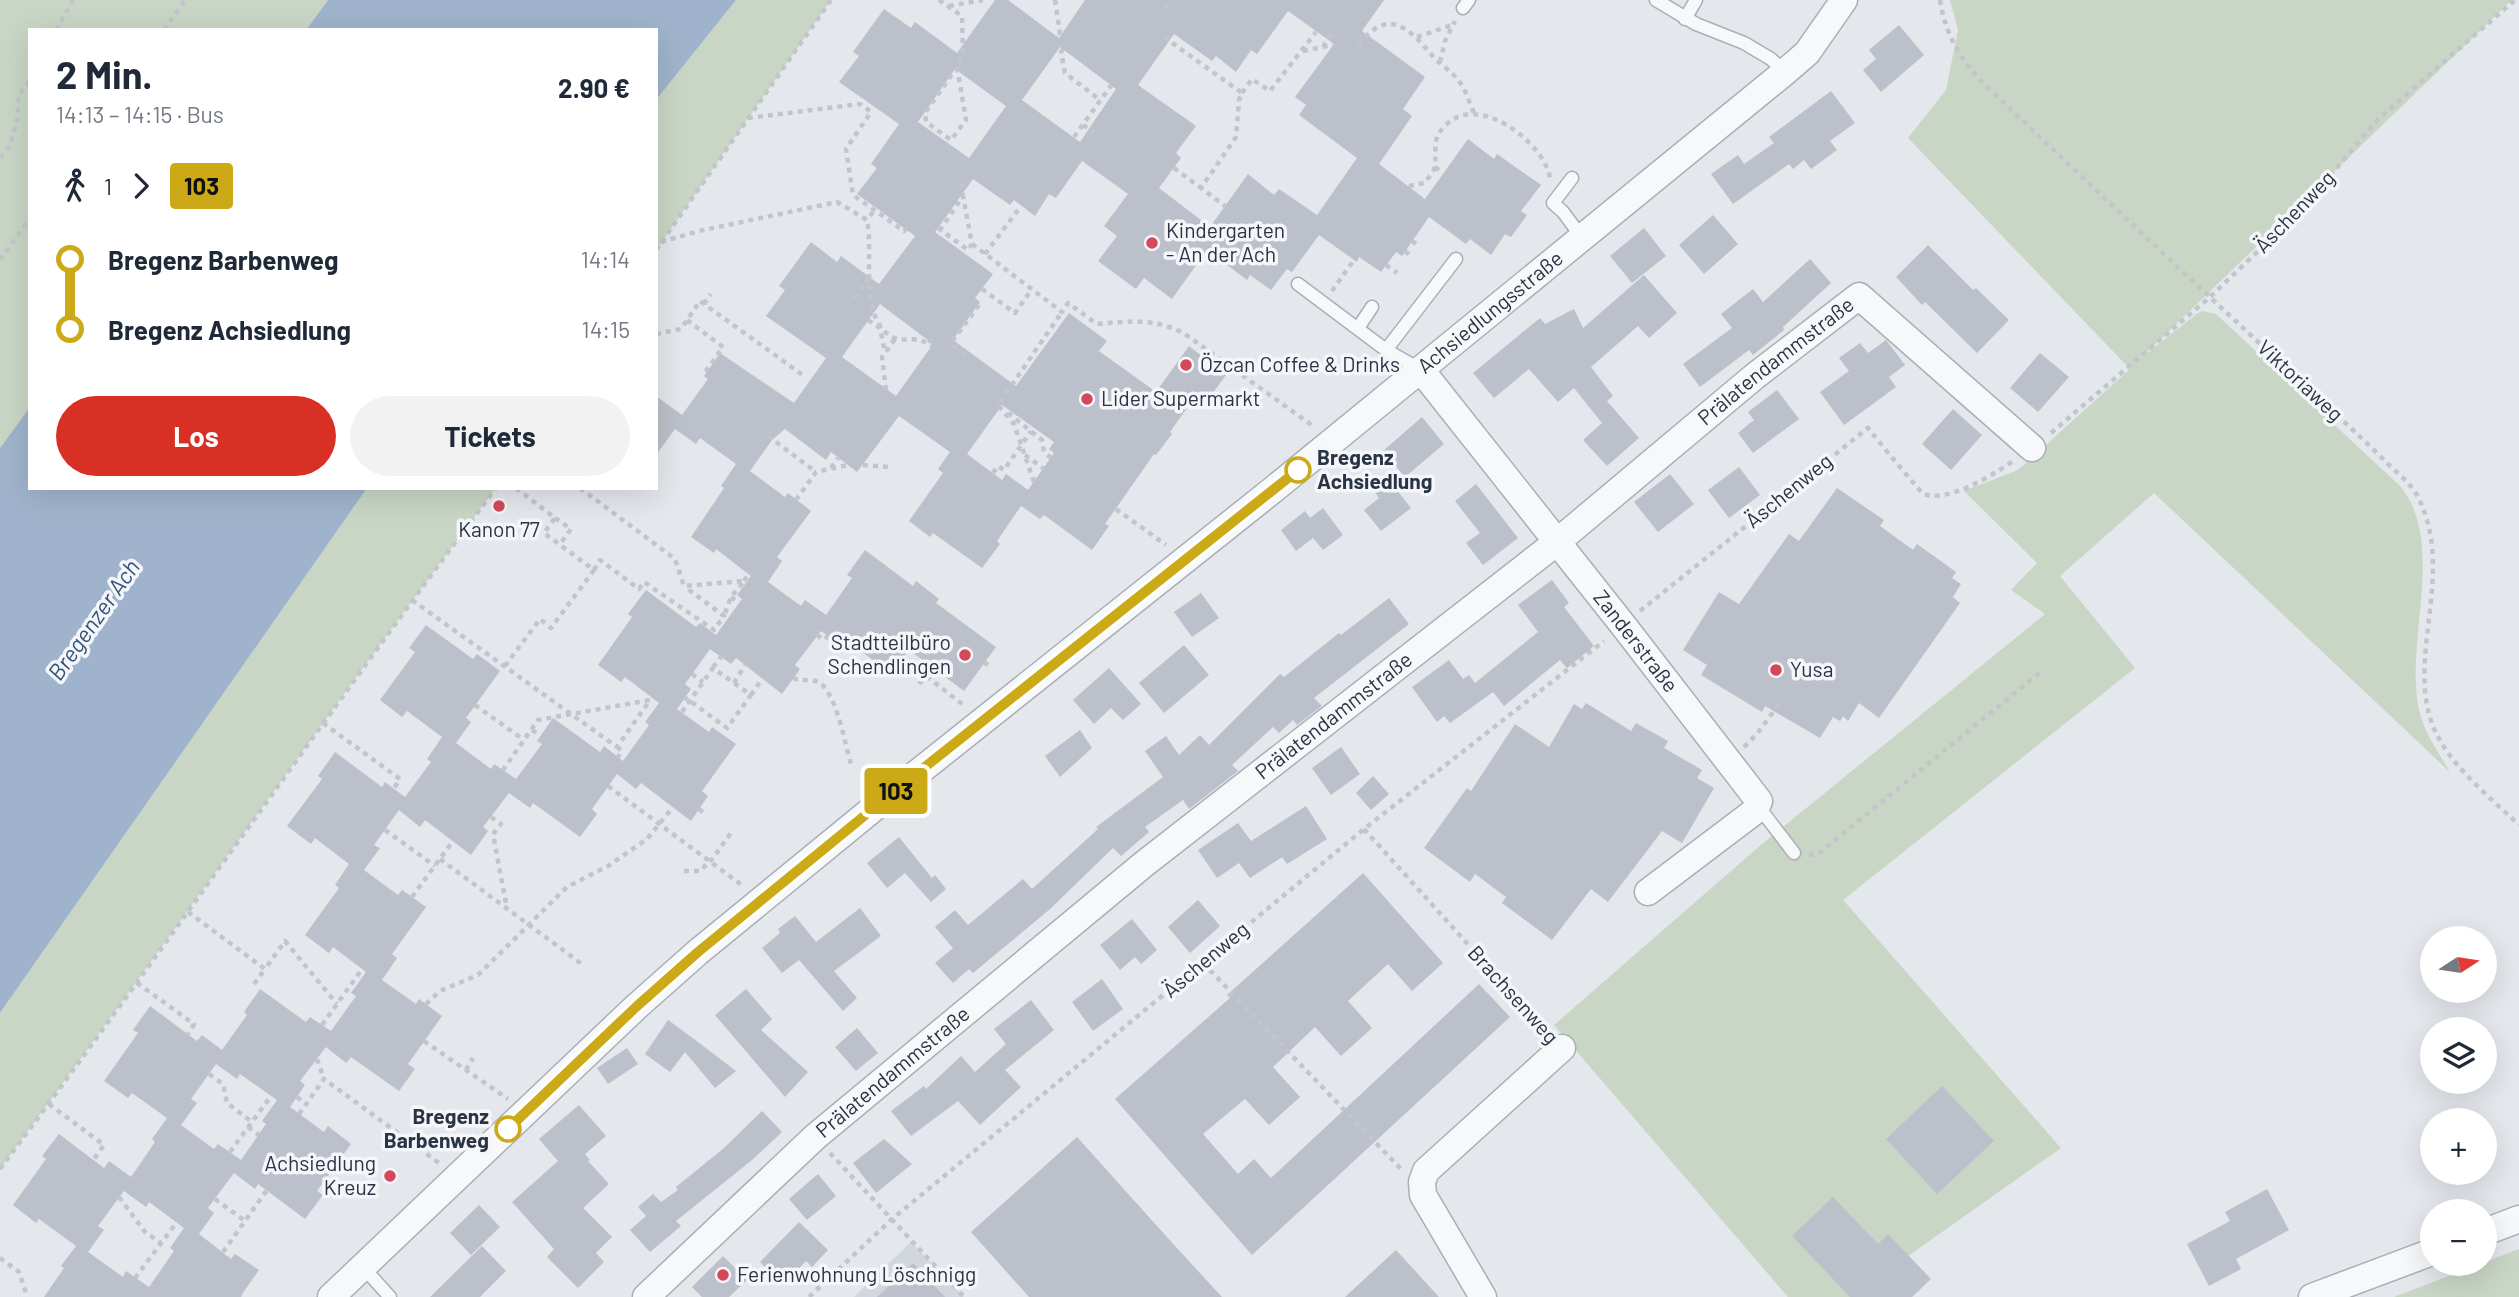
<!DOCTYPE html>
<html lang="de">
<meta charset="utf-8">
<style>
body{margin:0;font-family:Barlow,sans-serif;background:#f2f2f3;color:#1f2937;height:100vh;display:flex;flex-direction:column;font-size:26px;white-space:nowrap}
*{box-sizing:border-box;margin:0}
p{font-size:23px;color:#747a83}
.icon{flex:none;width:38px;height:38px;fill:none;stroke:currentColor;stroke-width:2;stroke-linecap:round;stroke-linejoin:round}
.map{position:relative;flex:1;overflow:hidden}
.drawer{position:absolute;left:28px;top:28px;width:630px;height:462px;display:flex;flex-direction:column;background:#fff;border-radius:0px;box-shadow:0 7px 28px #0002}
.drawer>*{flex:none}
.badge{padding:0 14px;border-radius:5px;font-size:24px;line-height:46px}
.needle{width:46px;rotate:78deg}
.buttons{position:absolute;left:2420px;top:926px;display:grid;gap:14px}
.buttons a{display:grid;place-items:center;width:77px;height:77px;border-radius:50%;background:#fff;box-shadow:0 7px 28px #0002;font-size:35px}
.map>.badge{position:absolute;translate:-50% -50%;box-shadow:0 0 0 4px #fff}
.legs{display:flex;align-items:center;gap:10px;height:77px;padding:0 28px;font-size:23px}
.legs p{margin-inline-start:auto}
.summary{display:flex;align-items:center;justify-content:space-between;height:119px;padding:0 28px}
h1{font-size:38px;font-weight:700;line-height:52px}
.button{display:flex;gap:14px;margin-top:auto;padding:14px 28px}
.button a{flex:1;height:80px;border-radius:42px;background:#d93025;color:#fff;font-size:28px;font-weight:700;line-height:80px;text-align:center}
.button a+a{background:#f2f2f3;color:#1f2937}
ul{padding:0 28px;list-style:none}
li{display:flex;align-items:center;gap:24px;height:70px;font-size:26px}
li i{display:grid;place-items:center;width:10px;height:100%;margin:0 9px;background:currentColor}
li i::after{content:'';width:18px;height:18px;margin:-9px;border:5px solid;border-radius:50%;background:#fff}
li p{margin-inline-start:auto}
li:first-child i{background:linear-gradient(#0000 50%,currentColor 0)}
li:last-child i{background:linear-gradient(currentColor 50%,#0000 0)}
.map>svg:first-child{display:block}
</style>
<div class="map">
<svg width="2519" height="1297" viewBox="0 0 2519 1297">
<rect width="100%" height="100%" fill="#e4e7ec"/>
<!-- built -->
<path fill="#d2d6de" d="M911,1242L964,1297H854Z"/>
<!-- green -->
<path fill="#c9d6c5" d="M0,0H328L306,30H30V407L0,448Z
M736,0H831L656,250V100Z
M1950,0H2512L2139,360L2195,315L2202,311L2216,314L2400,486C2447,543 2404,642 2419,710C2424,733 2439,753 2450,772L2154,493L2060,576L2135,668L1843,900L2061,1148L1850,1297H1788L1554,1025L1762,844L2045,614L2011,590L2037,563L1964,491L2018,470L2130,369L1908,138L1946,90L1958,30Z
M367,488H496C327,713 167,943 0,1169V1013Z
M2519,1249V1297H2394Z"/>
<!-- water -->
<path fill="#9fb4cc" d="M328,0H736L656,100V30H306Z
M30,407V488H367L0,1013V448Z"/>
<!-- building -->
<path fill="#bbc0ca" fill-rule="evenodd" d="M995,0H1008L1059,38L1085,0H1384L1362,31L1425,77L1403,109L1412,116L1379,164L1425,199L1468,139L1494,159L1497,154L1541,185L1521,211L1527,215L1511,237L1505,234L1491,255L1470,239L1466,244L1429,217L1402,256L1396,252L1381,272L1359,257L1357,262L1319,235L1292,272L1287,269L1271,290L1250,275L1247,280L1207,250L1172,299L1144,278L1136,289L1098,261L1117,236L1104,226L1128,194L1082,161L1056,198L1049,194L1035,216L1014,200L1010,205L973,179L935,232L993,274L975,298L980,302L953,340L1016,386L1069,313L1107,341L1099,351L1156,392L1189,346L1226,375L1207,401L1197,394L1170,432L1172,434L1156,455L1154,454L1105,524L1109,526L1092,550L1044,515L1040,519L1021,506L997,541L1000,544L982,568L933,533L930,537L909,521L943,473L938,469L950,452L899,416L857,472L831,452L826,460L785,429L772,440L750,471L785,497L788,493L811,511L777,557L782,561L768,582L801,606L805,600L826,615L852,578L847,575L865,550L913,586L916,581L939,599L936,603L996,647L964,691L909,650L891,674L844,638L840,645L821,631L795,665L800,669L782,694L736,658L731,664L710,649L685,684L691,689L677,709L709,732L712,727L736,744L702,791L708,796L691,821L641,783L636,789L617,774L592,809L597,814L580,837L533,803L530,808L509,793L483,827L488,831L471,855L425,820L420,827L399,810L374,845L380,848L364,870L398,895L402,890L426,907L392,954L397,958L382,980L416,1004L419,999L442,1016L408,1064L415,1069L399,1091L351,1057L346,1063L326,1047L300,1081L305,1085L290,1107L324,1132L328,1126L351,1144L317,1191L323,1195L305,1219L258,1184L255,1189L234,1173L208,1208L214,1213L199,1234L231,1259L235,1254L259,1270L240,1297H44L64,1268L61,1266L76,1246L39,1219L36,1223L13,1205L46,1159L42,1156L59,1134L104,1168L109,1161L131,1177L155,1142L152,1139L167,1118L132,1093L128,1098L104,1081L138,1033L133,1030L150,1006L197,1041L202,1035L222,1050L247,1015L244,1012L260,989L306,1022L310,1017L331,1031L356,996L351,993L366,972L333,947L329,953L305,935L339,888L335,885L349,864L315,838L311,844L287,826L322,779L318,776L335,752L382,787L385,782L405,797L431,762L427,759L442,737L407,711L402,717L380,700L415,652L409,648L426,625L473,659L477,654L500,671L466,718L471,722L456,743L491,769L494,764L516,779L542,744L537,741L553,718L600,752L604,746L623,761L649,725L645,722L659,703L625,677L621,682L598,665L632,617L628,614L646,590L696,627L700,623L716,635L742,599L737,595L751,576L716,549L714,553L691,537L724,488L721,486L736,464L700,438L696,444L675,429L656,455V396L682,415L708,379L704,376L720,353L794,403L826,358L766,316L785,290L779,286L811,242L837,262L841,256L879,284L915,236L857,194L877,168L871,164L899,124L839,82L859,56L853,52L884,9L911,28L915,22L957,53ZM1288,11L1334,44L1295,97L1306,105L1299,115L1357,158L1317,215L1279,189L1274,195L1248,174L1210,227L1159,188L1181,158L1176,153L1196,126L1138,85L1174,34L1212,61L1216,56L1236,72L1251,50L1257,54ZM1060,47L1116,89L1080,142L1022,100ZM955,69L1006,106L969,158L918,122ZM880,304L933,344L896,396L842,357ZM1002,405L1054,442L1049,449L1054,453L1028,490L1006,474L1002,480L967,454ZM216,1064L237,1079L240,1074L277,1100L262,1121L266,1124L241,1160L218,1144L214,1149L181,1125L197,1103L191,1099ZM124,1191L146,1207L149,1202L184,1228L170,1248L174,1251L149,1287L126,1271L123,1277L88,1252L104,1230L98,1226Z
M1899,25L1924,55L1881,92L1863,70L1876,59L1869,50Z
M1831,91L1855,123L1830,141L1837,150L1811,169L1804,160L1793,169L1789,164L1733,204L1711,174L1738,155L1744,164L1774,143L1769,137Z
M1713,215L1738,244L1704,274L1679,245Z
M1644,228L1666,256L1632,283L1610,256Z
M1928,245L1973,290L1976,288L2009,320L1977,353L1925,302L1922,305L1896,277Z
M1810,259L1831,283L1783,327L1784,330L1753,355L1749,350L1700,387L1683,364L1732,328L1721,314L1753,289L1763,302Z
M1644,275L1677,313L1649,338L1638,326L1591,367L1613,396L1607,401L1639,438L1607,466L1583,440L1602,423L1574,388L1558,402L1529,369L1494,398L1473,373L1540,318L1545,324L1574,309L1583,328Z
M1886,340L1905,365L1889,377L1896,387L1844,425L1820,392L1849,371L1839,358L1860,343L1868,353Z
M2040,353L2069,377L2038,412L2010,388Z
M1777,390L1799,419L1753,453L1738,433L1754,420L1748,412Z
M1953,409L1982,435L1951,470L1922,444Z
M1422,417L1444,444L1405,477L1383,451Z
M1739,467L1760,495L1729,518L1708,490Z
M1384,474L1411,508L1381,531L1364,510L1379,498L1370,485Z
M1670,474L1694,504L1658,532L1634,502Z
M1476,484L1518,538L1483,565L1466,543L1480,533L1455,501Z
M1837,488L1884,520L1880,526L1913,550L1917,544L1956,572L1952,578L1961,584L1953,597L1960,603L1879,718L1859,703L1848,721L1843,716L1840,721L1833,717L1820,738L1765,706L1762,712L1701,675L1707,665L1683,650L1719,592L1739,604L1789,534L1799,541Z
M1323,508L1343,535L1323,550L1313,538L1296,551L1281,530L1305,511L1310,518Z
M1552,580L1569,603L1564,607L1594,646L1567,668L1560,660L1504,706L1493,692L1450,723L1444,716L1437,722L1412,687L1449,660L1463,679L1469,675L1475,683L1538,632L1518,605Z
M1201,593L1219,618L1192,637L1174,612Z
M1389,598L1409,624L1314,698L1322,706L1297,725L1293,720L1279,733L1273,727L1232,765L1238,771L1189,809L1183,800L1145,827L1149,832L1121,856L1113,848L1049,910L973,973L969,969L953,983L935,963L953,948L935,927L955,910L968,925L1023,879L1032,889L1098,829L1096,827L1163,777L1145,751L1166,736L1179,755L1200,735L1209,745L1280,674L1284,677L1339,633L1341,635Z
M1184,645L1209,675L1164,713L1139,683Z
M1109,668L1141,704L1123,720L1111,708L1094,724L1073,700Z
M1586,703L1631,731L1636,723L1668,741L1664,748L1702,770L1697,778L1714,788L1682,843L1662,831L1608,902L1591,889L1552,940L1502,903L1506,897L1475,874L1470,882L1424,848L1467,788L1471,791L1515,724L1549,747L1574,704L1582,709Z
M1080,730L1092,748L1060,777L1045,756Z
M1341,747L1360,774L1331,795L1312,768Z
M1373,776L1389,794L1371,810L1356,793Z
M1306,806L1327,839L1287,864L1282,857L1250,878L1239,863L1217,878L1198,850L1238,823L1251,841Z
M899,837L932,878L935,875L946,889L931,902L905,873L887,888L867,863Z
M1363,873L1443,963L1412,991L1388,964L1348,1001L1372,1028L1341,1056L1315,1027L1273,1067L1300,1097L1269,1125L1245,1099L1203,1134L1238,1174L1254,1159L1271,1178L1479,984L1510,1017L1252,1255L1115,1099L1230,998L1227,995Z
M1198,900L1220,926L1190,953L1168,927Z
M860,908L881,936L834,971L857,998L843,1011L799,960L782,973L762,948L780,933L778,929L795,916L816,942Z
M1132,919L1157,950L1141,964L1135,957L1120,970L1100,945Z
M1102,979L1123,1009L1093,1031L1072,1002Z
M746,989L772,1019L761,1030L808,1072L785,1097L715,1015Z
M1031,1000L1054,1030L1005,1070L1021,1087L980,1125L958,1101L911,1136L891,1111L924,1086L926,1089L961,1056L975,1072L1006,1044L994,1029Z
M668,1020L694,1039L736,1071L715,1088L685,1052L670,1072L645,1054Z
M857,1028L878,1053L856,1071L835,1047Z
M627,1048L638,1064L608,1084L597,1068Z
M1942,1086L1994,1141L1937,1194L1886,1139Z
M579,1105L606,1136L585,1154L590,1160L588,1161L609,1184L583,1208L612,1237L596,1253L604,1262L578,1288L547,1257L554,1249L512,1202L558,1161L539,1139Z
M762,1111L782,1132L752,1160L676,1221L681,1226L650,1252L630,1230L646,1216L638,1207L653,1194L661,1202L678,1190L676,1187L724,1148Z
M1077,1137L1175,1246L1222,1297H1029L971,1232Z
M884,1139L912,1164L876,1193L853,1163Z
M818,1174L836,1196L807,1220L789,1199Z
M2267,1189L2289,1230L2236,1259L2241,1269L2209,1286L2187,1244L2230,1221L2225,1212Z
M1833,1197L1878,1244L1888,1234L1931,1279L1912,1297H1850L1792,1236Z
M479,1205L500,1227L471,1255L450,1233Z
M799,1222L828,1250L812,1267L806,1261L783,1285L760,1262Z
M482,1246L506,1271L480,1297H430Z
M1396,1250L1439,1297H1345Z
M723,1256L747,1280L729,1297H702L692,1287Z
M913,1263L945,1297H877Z"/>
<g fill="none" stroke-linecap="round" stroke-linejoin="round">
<defs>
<path id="lane" d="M1656,0L1696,24L1744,43L1771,59L1785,72
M1463,8L1469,0
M1685,19L1696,0
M1572,178L1553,203L1563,212L1583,239
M1298,284L1386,350L1421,370
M1358,328L1372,307
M1386,350L1456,259
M1758,806L1794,853
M362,1266L390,1297"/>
<g id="street">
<path id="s1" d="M1421,370L1623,625L1759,801L1755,811L1648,892"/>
<path d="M2485,1232L2519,1219"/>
<path id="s2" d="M331,1297L636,1007L698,952L891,794L1274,489L1785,72L1807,53L1844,0"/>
<path id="s3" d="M646,1297L815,1137L1144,864L1557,542L1755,376L1859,296L2032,448"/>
<path d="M1483,1297L1423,1195L1422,1182L1426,1171L1562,1048"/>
<path d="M2312,1297L2432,1252"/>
</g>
</defs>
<!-- lane casing -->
<use href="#lane" stroke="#a9aeb7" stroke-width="15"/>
<!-- street casing -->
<use href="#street" stroke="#a9aeb7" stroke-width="29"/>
<!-- path -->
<path stroke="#c2c5cb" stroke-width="4.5" stroke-dasharray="5 5" stroke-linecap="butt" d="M939,0L962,16L963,54L957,64V67L925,113L926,122L951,140L966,120L957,67
M1055,0L1060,34L1064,38
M1940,0C1945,33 1959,57 1981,81C2086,181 2191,280 2297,378C2327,406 2357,433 2386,462C2396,472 2411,483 2418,497C2458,576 2401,664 2437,735C2455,770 2491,798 2519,825
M949,6L983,0
M1164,9L1170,0
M56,30L73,0
M164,30L185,0
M1164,37L1242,93L1239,100L1236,137L1201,188L1225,206
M1417,37L1452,25
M1359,45C1387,7 1408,27 1431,54C1439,64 1452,71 1459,81C1466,90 1470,105 1475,115
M1323,47L1332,34L1329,32
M1063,49L1061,52L1065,73L1100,100
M1303,51L1333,45
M1440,62L1445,41L1455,21
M1242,93L1252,79L1270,91L1316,32
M748,118L860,104L871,112L846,149L853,195L904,231L910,224
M1083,125L1093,132
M1074,137L1115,80
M0,158L9,147L17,122L19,94L30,80
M1435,167L1443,173
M1174,168L1201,188
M961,183L963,196
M1409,186L1424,183C1428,178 1435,171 1435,165C1437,148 1431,139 1446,125C1478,92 1544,142 1550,178
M938,228L968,250L972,244L963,196L940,230
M1412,241L1419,246
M661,242L699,231L837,202L867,220C874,252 858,318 892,337C905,344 914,333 932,346
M972,244L1062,312L1068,303L1097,324C1129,321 1156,318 1185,334L1313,426
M656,250L831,0
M1405,251L1411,256
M985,254L1021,206
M0,260L30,218
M1386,265L1397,273
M982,289L1015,313L1032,289
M1332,291L1354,260
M854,298L868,279
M704,304L711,294
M687,320L723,347L703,375
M868,320L880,328L885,352
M656,334L681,329L700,301L804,376
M929,343L934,336
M965,354L951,343L982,301
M886,390L882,357L895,339
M1008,413L1042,440L1044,452L1051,458
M2051,433L2209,298L2303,208L2378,119L2515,0
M768,436L816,472
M1025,455L1043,468
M863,465L889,467
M831,468L838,458
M993,473L998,466L1004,470L1031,431
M1034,482L1014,424L998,405L1062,312
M580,488L675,559L684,586L744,581L731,597L724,616
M796,500L816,472L848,465
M1116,509L1166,545
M555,518L571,529L560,544
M594,570L600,560L639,589L644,582L714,630L724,616L685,587
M744,581L749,574
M731,597L739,603
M412,600L617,747L650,700L538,720L503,770
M1640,611L1868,428C1875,437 1920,492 1924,494C1948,503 1993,475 2013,461
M817,635L824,640L828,636
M903,658L966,707
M984,662L989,666
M505,666L540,619L551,628L594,570L544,533L555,518L516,488
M713,667L721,657
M692,674L703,682
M793,678C802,682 812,678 820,683C837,696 845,744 851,764
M734,683L745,665
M919,684L926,676
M751,695L762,679
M475,705L524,740
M682,712L713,668L751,695L727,728L690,701L685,698
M323,723L400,779L394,788
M532,730L540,736
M617,747L622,751L618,757
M1744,747L1756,735L1779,704
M608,786L743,886
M699,809L704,813
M491,817L501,824L493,834L507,909
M1364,829L1547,1032
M385,830L435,866
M1809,855L1818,854L2043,670
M440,859L579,962L583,967
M710,862L731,833
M684,871H701L709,861
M412,897L453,841
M188,912L265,969L285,941L337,1004
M1203,963L1401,1169
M137,983L194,1024L188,1034
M254,984L265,969
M426,1004L440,991L478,975L567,887L608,866L647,839L673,807
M322,1025L362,969
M424,1041L508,1099
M317,1059L324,1079
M466,1070L473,1058
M209,1074L223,1084L227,1103L252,1122
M297,1097L306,1104
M49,1104L104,1145L94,1159
M299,1114L324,1079L439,1163
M248,1127L259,1135
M230,1152L271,1096
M830,1153L964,1297
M0,1169C168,944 327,713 496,488
M119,1197L145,1232L161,1243
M215,1199L245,1221
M223,1252L267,1190
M0,1258L19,1272L27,1296
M135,1278L177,1222
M240,1296L241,1297
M809,1297L891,1220L1364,829L1604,641"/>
<!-- lane -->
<use href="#lane" stroke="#f7f8fa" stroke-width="12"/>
<!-- street -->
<use href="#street" stroke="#f7f8fa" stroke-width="26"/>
<!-- path-bridge -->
<path stroke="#c2c5cb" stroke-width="4.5" stroke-dasharray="5 5" stroke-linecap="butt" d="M870,216L876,208"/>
</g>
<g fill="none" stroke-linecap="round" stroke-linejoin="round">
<defs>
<path id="line-1" d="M508,1129L636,1007L698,952L891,794L1298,470"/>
</defs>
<!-- line-1 casing -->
<use href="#line-1" stroke="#fff" stroke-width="16"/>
<!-- line-1 -->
<use href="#line-1" stroke="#cba917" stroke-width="10"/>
</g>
<!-- markers -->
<g fill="#d1495b" stroke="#f4f6f9" stroke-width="2.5">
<circle cx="1152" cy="243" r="7"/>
<circle cx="1186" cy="365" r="7"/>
<circle cx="1087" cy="399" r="7"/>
<circle cx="499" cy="506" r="7"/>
<circle cx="965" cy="655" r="7"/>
<circle cx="1776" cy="670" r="7"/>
<circle cx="390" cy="1176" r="7"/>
<circle cx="723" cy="1275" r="7"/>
</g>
<g fill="#fff" stroke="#cba917" stroke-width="3.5">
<circle cx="1298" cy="470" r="12"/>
<circle cx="508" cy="1129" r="12"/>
</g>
<g text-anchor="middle" stroke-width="7" stroke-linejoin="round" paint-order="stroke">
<!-- street labels -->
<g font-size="21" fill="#2b3445" stroke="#f4f6f9">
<text transform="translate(2295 212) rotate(-46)" y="7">Äschenweg</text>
<text dy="7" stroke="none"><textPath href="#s2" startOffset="1522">Achsiedlungsstraße</textPath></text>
<text dy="7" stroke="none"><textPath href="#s3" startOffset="1468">Prälatendammstraße</textPath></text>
<text transform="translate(2300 381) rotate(43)" y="7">Viktoriaweg</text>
<text transform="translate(1789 491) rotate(-39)" y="7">Äschenweg</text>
<text dy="7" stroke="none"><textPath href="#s1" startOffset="346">Zanderstraße</textPath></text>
<text dy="7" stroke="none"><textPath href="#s3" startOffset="901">Prälatendammstraße</textPath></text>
<text transform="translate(1206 960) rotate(-40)" y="7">Äschenweg</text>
<text transform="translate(1513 995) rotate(48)" y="7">Brachsenweg</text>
<text dy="7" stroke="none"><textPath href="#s3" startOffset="334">Prälatendammstraße</textPath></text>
</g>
<!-- poi labels -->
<g font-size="21" fill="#2b3445" stroke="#f4f6f9" text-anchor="start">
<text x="1166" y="238">Kindergarten<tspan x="1166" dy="24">- An der Ach</tspan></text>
<text x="1200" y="372">Özcan Coffee &amp; Drinks</text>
<text x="1101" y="406">Lider Supermarkt</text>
<text x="499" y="537" text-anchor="middle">Kanon 77</text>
<text x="951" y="650" text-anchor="end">Stadtteilbüro<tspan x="951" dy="24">Schendlingen</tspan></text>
<text x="1790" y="677">Yusa</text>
<text x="376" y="1171" text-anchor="end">Achsiedlung<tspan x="376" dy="24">Kreuz</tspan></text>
<text x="737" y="1282">Ferienwohnung Löschnigg</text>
</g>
<!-- stop labels -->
<g font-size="21" font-weight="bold" fill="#2b3445" stroke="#f4f6f9" text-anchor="start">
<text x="1317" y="465">Bregenz<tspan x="1317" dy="24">Achsiedlung</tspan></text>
<text x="489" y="1124" text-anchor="end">Bregenz<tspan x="489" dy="24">Barbenweg</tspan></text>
</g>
<!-- water labels -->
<g font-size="23" font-style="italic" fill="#34527a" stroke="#f4f6f9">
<text transform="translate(94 620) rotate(-55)" y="8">Bregenzer Ach</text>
</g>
</g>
</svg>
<div class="buttons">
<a><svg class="needle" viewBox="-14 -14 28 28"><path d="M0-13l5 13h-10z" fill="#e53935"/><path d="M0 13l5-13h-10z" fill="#747a83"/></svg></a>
<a><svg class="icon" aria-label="layers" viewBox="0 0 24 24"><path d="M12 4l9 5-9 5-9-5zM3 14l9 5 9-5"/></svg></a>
<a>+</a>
<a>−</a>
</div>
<b class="badge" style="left:896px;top:791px;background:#cba917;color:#111">103</b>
<section class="drawer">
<div class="summary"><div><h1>2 Min.</h1><p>14:13 – 14:15 · Bus</p></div><b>2.90 €</b></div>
<div class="legs"><svg class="icon" aria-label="walk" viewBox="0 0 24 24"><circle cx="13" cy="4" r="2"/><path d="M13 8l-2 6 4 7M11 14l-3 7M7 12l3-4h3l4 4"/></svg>1<svg class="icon" aria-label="forward" viewBox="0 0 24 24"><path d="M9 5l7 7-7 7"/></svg><b class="badge" style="background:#cba917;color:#111">103</b></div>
<ul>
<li><i style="color:#cba917"></i><b>Bregenz Barbenweg</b><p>14:14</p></li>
<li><i style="color:#cba917"></i><b>Bregenz Achsiedlung</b><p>14:15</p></li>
</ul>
<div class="button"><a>Los</a><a>Tickets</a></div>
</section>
</div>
